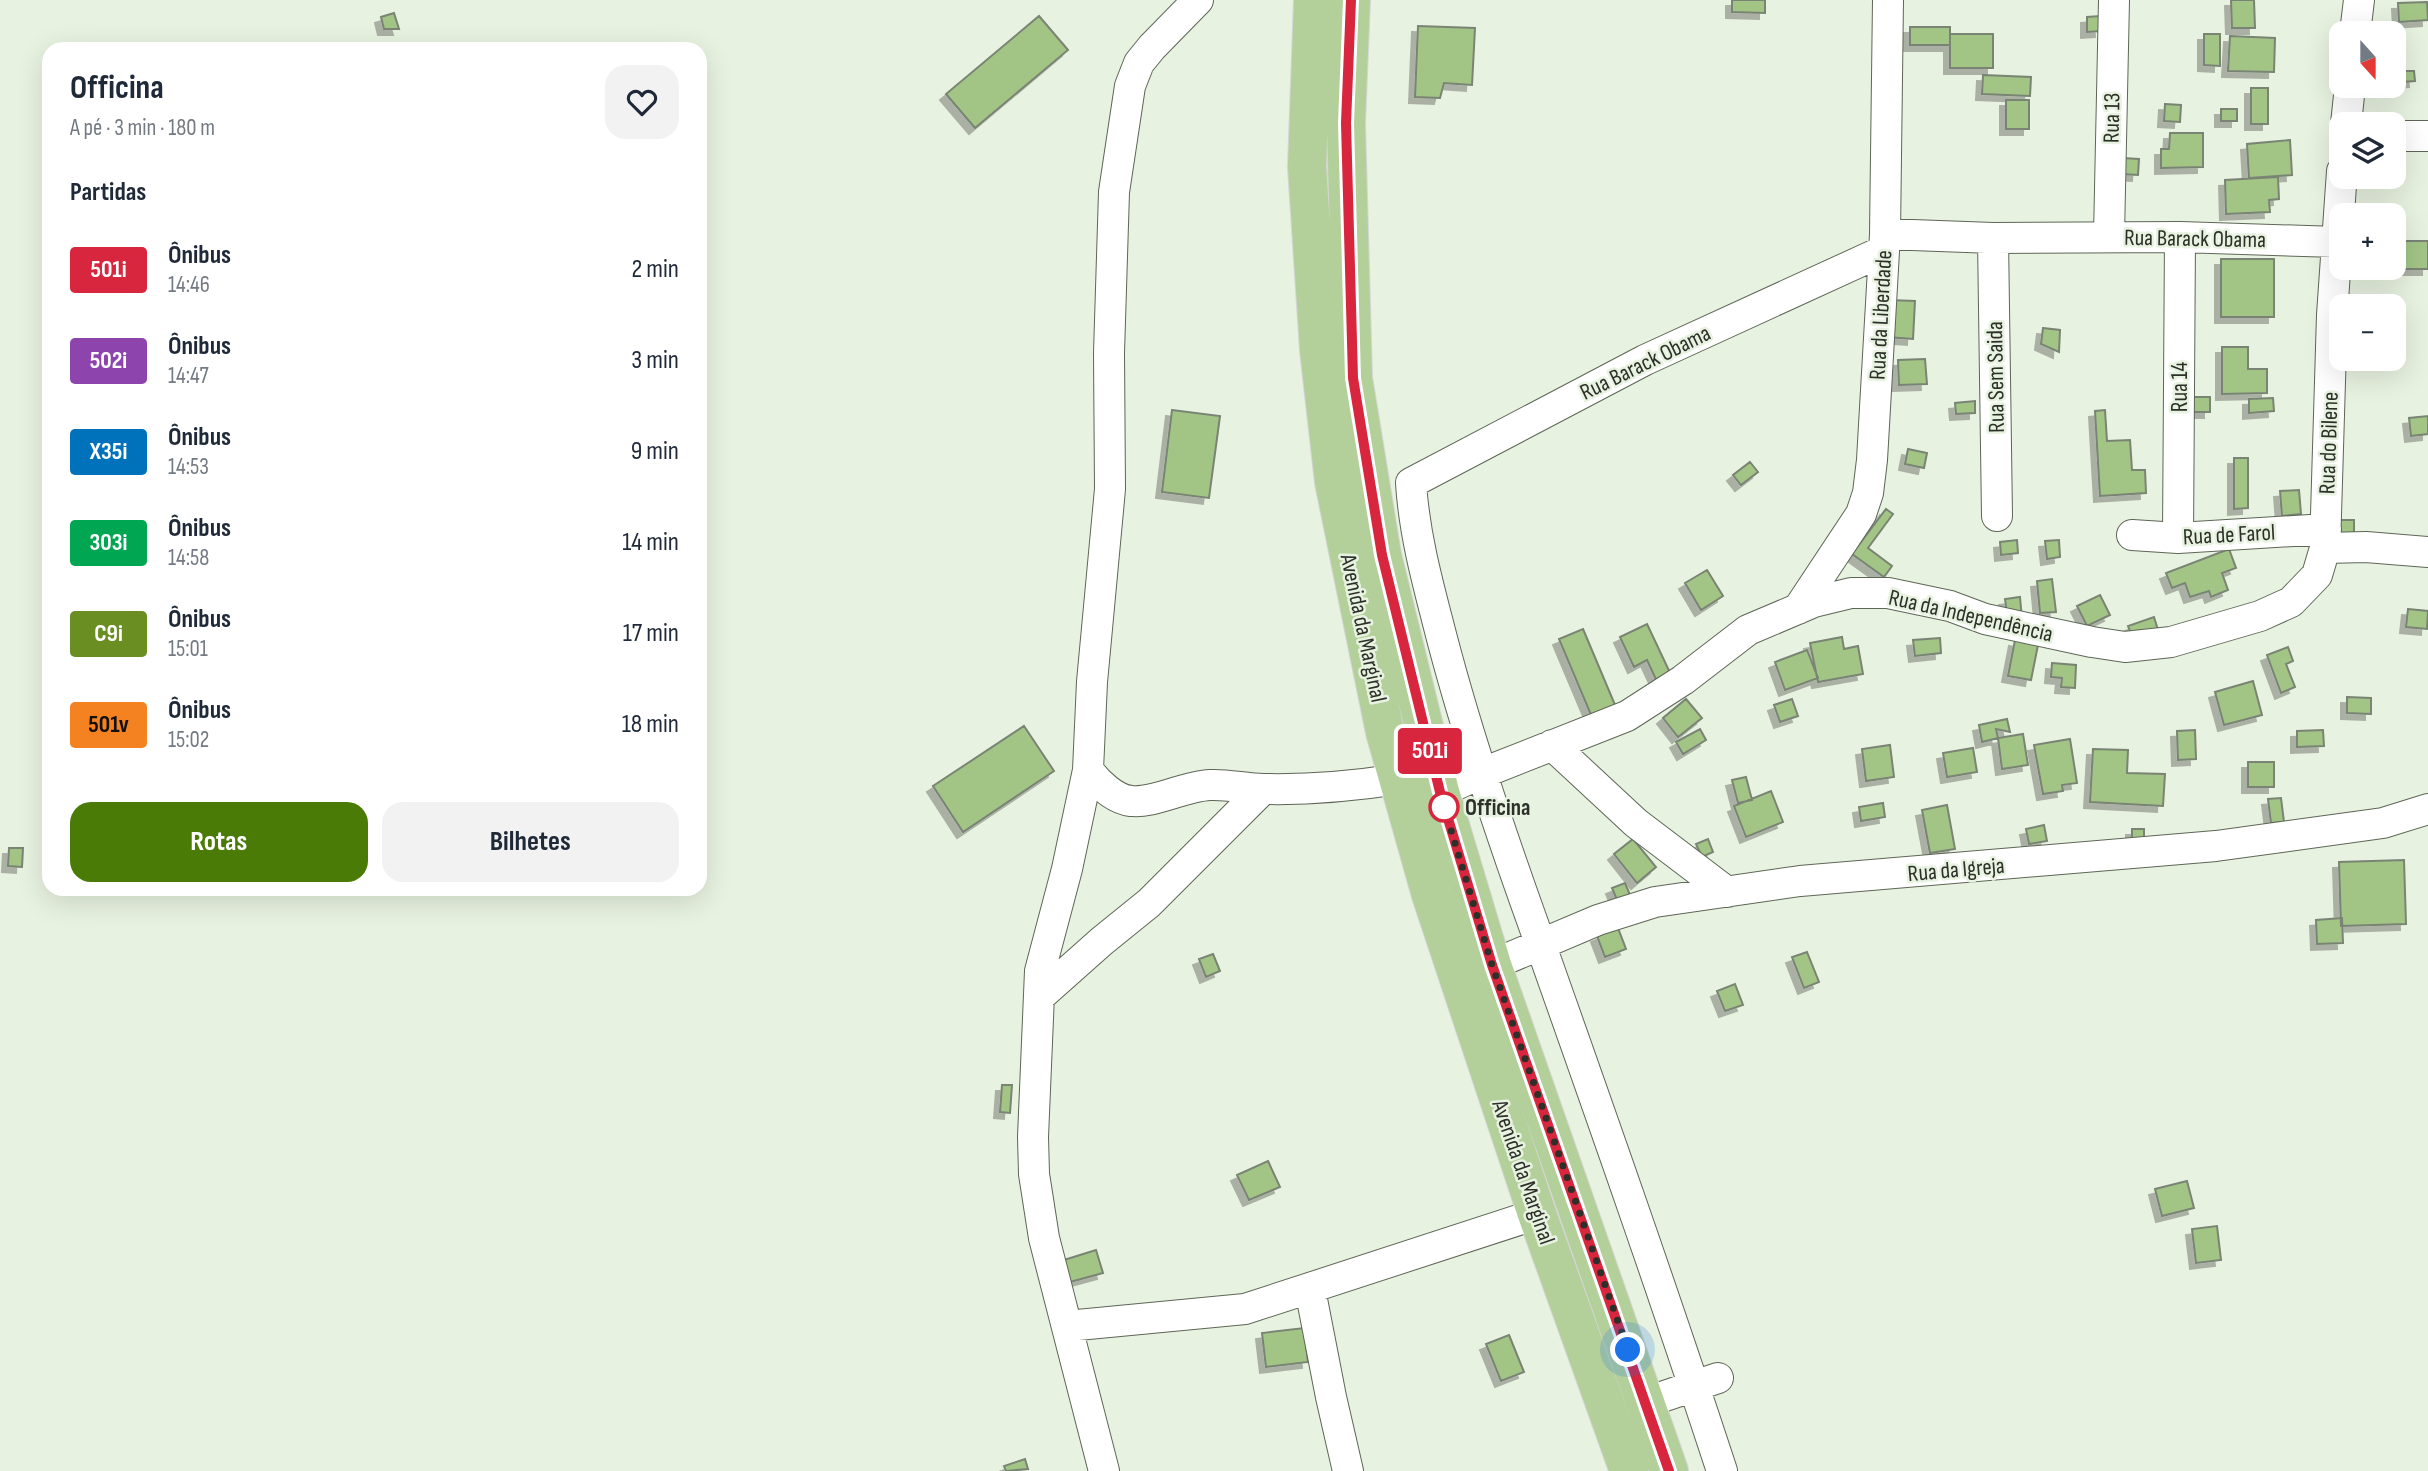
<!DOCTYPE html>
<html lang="pt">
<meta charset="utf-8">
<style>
body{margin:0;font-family:"Sofia Sans Condensed",sans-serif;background:#f2f2f3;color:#1f2937;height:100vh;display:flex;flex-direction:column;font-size:26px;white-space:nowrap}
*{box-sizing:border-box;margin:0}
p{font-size:23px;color:#747a83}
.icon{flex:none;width:38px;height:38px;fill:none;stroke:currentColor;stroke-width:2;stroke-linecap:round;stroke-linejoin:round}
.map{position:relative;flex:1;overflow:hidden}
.details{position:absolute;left:42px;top:42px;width:665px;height:854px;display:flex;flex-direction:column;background:#fff;border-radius:21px;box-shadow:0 7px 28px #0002}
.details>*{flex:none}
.badge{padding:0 14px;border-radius:5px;font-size:24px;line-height:46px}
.needle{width:46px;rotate:159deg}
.controls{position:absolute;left:2329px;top:21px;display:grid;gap:14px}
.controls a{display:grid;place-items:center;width:77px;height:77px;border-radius:14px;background:#fff;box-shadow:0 7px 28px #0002;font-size:35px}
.you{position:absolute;width:35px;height:35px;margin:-18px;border:5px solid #fff;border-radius:50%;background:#1a73e8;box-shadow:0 0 0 10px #1a73e833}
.map>.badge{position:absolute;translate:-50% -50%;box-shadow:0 0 0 4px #fff}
h2{padding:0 28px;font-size:26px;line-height:63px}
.round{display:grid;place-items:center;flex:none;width:74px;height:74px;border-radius:21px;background:#f2f2f3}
.head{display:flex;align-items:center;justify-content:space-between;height:119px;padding:0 28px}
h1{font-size:33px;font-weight:700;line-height:52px}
.action{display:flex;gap:14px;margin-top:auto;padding:14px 28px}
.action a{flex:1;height:80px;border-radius:21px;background:#4a7b06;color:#fff;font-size:28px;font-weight:700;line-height:80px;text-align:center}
.action a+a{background:#f2f2f3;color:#1f2937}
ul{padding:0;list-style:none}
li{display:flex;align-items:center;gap:21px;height:91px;padding:0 28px}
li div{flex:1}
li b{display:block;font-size:26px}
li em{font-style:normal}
li .badge{min-width:77px;font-weight:700;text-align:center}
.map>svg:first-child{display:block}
</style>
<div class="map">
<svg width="2428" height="1471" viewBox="0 0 2428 1471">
<defs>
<filter id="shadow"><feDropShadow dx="-6" dy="6" stdDeviation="0" flood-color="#0004"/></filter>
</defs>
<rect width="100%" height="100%" fill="#e8f2e0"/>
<!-- building -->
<path fill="#a2c586" stroke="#7a8474" stroke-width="2" filter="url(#shadow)" d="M1732,0H1765V13L1732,12Z
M2231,0H2254L2255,28H2232Z
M2427,2L2428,20L2399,22L2398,3Z
M394,13L399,29H384L381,17Z
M1039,16L1068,50L975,128L946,94Z
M2100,16L2101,31L2087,32V17Z
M1418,26L1475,28L1472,85L1444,83L1440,98L1415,97Z
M1910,27H1950V45H1910Z
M1950,34H1993V68H1950Z
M2204,34H2220V66L2204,65Z
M2230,36L2275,38L2274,72L2228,71Z
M2394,64H2403V71H2414L2415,81L2403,82V89L2389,90V86H2394Z
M1983,75L2031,77L2030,96L1982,94Z
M2251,88H2268V124H2251Z
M2006,100H2029V129H2006Z
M2165,104L2181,105L2180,122L2164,121Z
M2221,109H2237V121H2221Z
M2170,133H2203V167L2161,168V149H2169Z
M2290,140L2292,175L2249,178L2247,144Z
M2122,158L2139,159L2138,175L2121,174Z
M2278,177L2279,199L2269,200L2270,212L2226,214L2225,180Z
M2394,241H2428V269H2380L2394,268Z
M2221,259H2274V317H2221Z
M1889,300L1915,301L1913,339L1887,337Z
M2043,328L2060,330L2059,352L2041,344Z
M2222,347H2248V369H2267V393L2222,394Z
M1925,359L1927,384L1899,385L1898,360Z
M2186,397H2210V412H2186Z
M2273,398L2274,411L2249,413V399Z
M1975,401V413L1956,414L1955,403Z
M1172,410L1220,416L1209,498L1162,492Z
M2105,410L2107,441L2130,440L2132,470H2145L2146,493L2100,496L2095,411Z
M2428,416V434L2411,436L2409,418Z
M1908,449L1927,453L1924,468L1905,464Z
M2234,458H2248V508L2234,509Z
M1750,462L1758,472L1741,485L1733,475Z
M2299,490L2301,514L2282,516L2280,491Z
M1886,509L1893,514L1868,548L1892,566L1884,577L1852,554Z
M2339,520H2354V537H2338Z
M2017,540L2018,553L2001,555L2000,542Z
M2059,540L2060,557L2047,559L2045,541Z
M2229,549L2236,568L2222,573L2228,590L2211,597L2209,591L2190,597L2185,583L2172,588L2166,573Z
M1707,570L1723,596L1701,610L1685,583Z
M2052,579L2056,612L2040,613L2037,581Z
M2100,595L2110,615L2087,626L2077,606Z
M2020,597L2022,619L2008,621L2005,599Z
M2408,609L2428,611L2427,629L2406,627Z
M2154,617L2159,633L2134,641L2128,626Z
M1647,624L1673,679L1659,686L1647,660L1634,667L1620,637Z
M1583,629L1618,712L1594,722L1559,639Z
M1842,637L1844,649L1858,646L1863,674L1818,682L1810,643Z
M1940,638L1941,653L1915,656L1913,640Z
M2015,640L2038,645L2031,680L2008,676Z
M2288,647L2293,661L2286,664L2295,687L2281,693L2267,655Z
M1807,650L1818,678L1785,690L1775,662Z
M2052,663L2076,665L2075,688L2061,687L2062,678L2051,677Z
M2253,681L2262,715L2224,725L2215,692Z
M2347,697L2371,698V714L2347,713Z
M1686,699L1702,718L1678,737L1663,718Z
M1792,699L1798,716L1780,722L1774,705Z
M2007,719L2010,732L1996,729L1998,738L1982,742L1979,725Z
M1024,726L1054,771L963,832L933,786Z
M1700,729L1706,740L1683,754L1676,742Z
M2195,730L2196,759L2178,760L2177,731Z
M2323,730L2324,746L2297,747V731Z
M2023,734L2028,765L2002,769L1998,738Z
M2070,739L2077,783L2062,785L2063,791L2043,794L2034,745Z
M1890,745L1894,777L1866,781L1862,749Z
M1973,748L1977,772L1947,777L1943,753Z
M2093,749L2128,750L2127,773L2165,774L2163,806L2090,802Z
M2248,762H2274V787H2248Z
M1746,777L1752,800L1738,803L1732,780Z
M1771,791L1783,822L1746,837L1734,806Z
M2281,798L2284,822L2271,823L2268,799Z
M1883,803L1885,817L1861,821L1859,807Z
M1947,805L1955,849L1930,853L1922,810Z
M2044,825L2047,841L2029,844L2026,829Z
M2132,829H2144V842H2132Z
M1633,839L1656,867L1637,883L1614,854Z
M1708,839L1713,852L1702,857L1696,844Z
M9,848H23L22,867L8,866Z
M2404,860L2406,924L2341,926L2339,862Z
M1625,883L1633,902L1620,907L1612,888Z
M2342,918L2343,943L2317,944L2316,920Z
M1618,928L1626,949L1605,957L1597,936Z
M1807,952L1819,982L1804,988L1792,957Z
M1213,954L1220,971L1206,977L1199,959Z
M1735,984L1743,1005L1725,1011L1717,991Z
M1002,1085H1012L1010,1113L1000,1112Z
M1268,1161L1280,1187L1249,1200L1237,1175Z
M2187,1181L2194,1208L2162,1216L2155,1189Z
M2217,1226L2221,1260L2196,1263L2192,1229Z
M1096,1250L1103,1273L1070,1282L1064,1260Z
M1304,1328L1308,1362L1266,1367L1262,1333Z
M1509,1335L1524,1372L1501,1381L1486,1344Z
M1025,1459L1028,1469L1006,1471L1004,1466Z"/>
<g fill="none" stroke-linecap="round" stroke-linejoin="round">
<defs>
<path id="minor" d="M2355,33L2359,0
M2346,124L2350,86
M2394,136H2428
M1885,234L1993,238L2180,237L2337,242
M2109,236L2114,0
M1993,238L1997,516
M2132,535L2178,538L2326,529
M2178,538L2180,237
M2325,548L2366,547L2428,552
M1798,609L1861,514L1868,493L1872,460L1885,234L1888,0
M1552,745L1636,823L1727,892
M1088,770C1098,783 1114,799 1131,801C1152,804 1185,786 1210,785C1228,784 1246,789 1264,789C1309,790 1354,786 1399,779
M1440,792L1480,774L1627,716L1683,680L1748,630L1814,602L1851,593H1888L1950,606L1985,619L2092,642L2125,647L2171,642L2260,616L2291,602L2317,575L2325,548L2332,315L2342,171
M1492,965L1598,920L1655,902L1800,881L2216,846L2383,823L2428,809
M1039,997L1102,941L1149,903L1263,789
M1310,1289L1331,1397L1348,1471
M1067,1326L1245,1309L1537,1214
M1647,1402L1718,1378
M1104,1471L1044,1238L1034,1174L1033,1137L1040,971L1067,869L1088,770L1092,682L1110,489L1109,353L1114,192L1130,86L1139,63L1152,47L1198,0
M1722,1471C1662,1288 1598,1107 1534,926C1498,826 1464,726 1438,623C1426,577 1414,531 1411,483L1645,360L1883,251"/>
<path id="major" d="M1313,0L1307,167L1319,350L1334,482L1385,732L1431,895L1537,1214L1629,1471
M1351,0L1346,123L1353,378L1382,555L1440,792L1492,965L1669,1471"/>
</defs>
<!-- minor casing -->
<use href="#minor" stroke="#5e6657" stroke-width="32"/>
<!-- major casing -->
<use href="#major" stroke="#d5d6d4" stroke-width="40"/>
<!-- minor -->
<use href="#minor" stroke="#fff" stroke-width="30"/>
<!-- major -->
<use href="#major" stroke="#b3cf9a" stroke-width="38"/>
</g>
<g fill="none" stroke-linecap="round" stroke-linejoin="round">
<defs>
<path id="line" d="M1351,0L1346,123L1353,378L1382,555L1440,792L1492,965L1669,1471"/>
</defs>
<!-- line casing -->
<use href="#line" stroke="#fff" stroke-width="16"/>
<!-- line -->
<use href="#line" stroke="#d7263d" stroke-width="10"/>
<!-- walk -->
<path stroke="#2c3029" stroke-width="7" stroke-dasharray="0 12.6" d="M1444,807L1492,965L1628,1350"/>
</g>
<!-- markers -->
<circle fill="#fff" stroke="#d7263d" stroke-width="3.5" cx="1444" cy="807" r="14"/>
<g text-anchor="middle" stroke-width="5" stroke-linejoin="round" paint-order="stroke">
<!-- street labels -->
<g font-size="23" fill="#2c3029" stroke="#e8f2e0">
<text transform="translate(2111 118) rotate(-89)" y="8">Rua 13</text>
<text transform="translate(2195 238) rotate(1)" y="8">Rua Barack Obama</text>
<text transform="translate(1880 315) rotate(-87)" y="8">Rua da Liberdade</text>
<text transform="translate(1645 362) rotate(-26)" y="8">Rua Barack Obama</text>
<text transform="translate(1995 377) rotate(-91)" y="8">Rua Sem Saida</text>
<text transform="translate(2179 387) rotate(-90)" y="8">Rua 14</text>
<text transform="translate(2328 443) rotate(-88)" y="8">Rua do Bilene</text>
<text transform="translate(2229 534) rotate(-3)" y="8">Rua de Farol</text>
<text transform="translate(1971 615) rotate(13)" y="8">Rua da Independência</text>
<text transform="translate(1364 628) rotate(78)" y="8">Avenida da Marginal</text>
<text transform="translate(1956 869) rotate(-5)" y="8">Rua da Igreja</text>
<text transform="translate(1524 1172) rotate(71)" y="8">Avenida da Marginal</text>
</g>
<!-- stop labels -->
<g font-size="23" font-weight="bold" fill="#2c3029" stroke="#e8f2e0" text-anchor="start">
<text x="1465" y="815">Officina</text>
</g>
</g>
</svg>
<div class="controls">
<a><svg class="needle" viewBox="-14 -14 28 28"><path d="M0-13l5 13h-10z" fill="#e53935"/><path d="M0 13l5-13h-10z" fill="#747a83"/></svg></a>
<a><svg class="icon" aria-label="layers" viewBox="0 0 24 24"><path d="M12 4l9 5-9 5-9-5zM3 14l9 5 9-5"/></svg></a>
<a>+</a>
<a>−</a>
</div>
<div class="you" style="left:1628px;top:1350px"></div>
<b class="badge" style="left:1430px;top:751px;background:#d7263d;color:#fff">501i</b>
<section class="details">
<div class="head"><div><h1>Officina</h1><p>A pé · 3 min · 180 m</p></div><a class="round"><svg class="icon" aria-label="heart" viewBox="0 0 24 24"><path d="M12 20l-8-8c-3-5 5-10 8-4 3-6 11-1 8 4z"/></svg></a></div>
<h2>Partidas</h2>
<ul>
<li><span class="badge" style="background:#d7263d;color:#fff">501i</span><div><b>Ônibus</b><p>14:46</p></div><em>2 min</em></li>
<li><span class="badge" style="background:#8e44ad;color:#fff">502i</span><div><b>Ônibus</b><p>14:47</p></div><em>3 min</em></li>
<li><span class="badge" style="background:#0072bc;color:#fff">X35i</span><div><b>Ônibus</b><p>14:53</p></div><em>9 min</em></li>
<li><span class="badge" style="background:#00a651;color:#fff">303i</span><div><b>Ônibus</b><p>14:58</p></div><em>14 min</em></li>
<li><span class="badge" style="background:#6b8e23;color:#fff">C9i</span><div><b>Ônibus</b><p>15:01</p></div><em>17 min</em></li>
<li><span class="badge" style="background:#f58220;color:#111">501v</span><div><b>Ônibus</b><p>15:02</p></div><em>18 min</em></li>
</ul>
<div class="action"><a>Rotas</a><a>Bilhetes</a></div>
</section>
</div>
